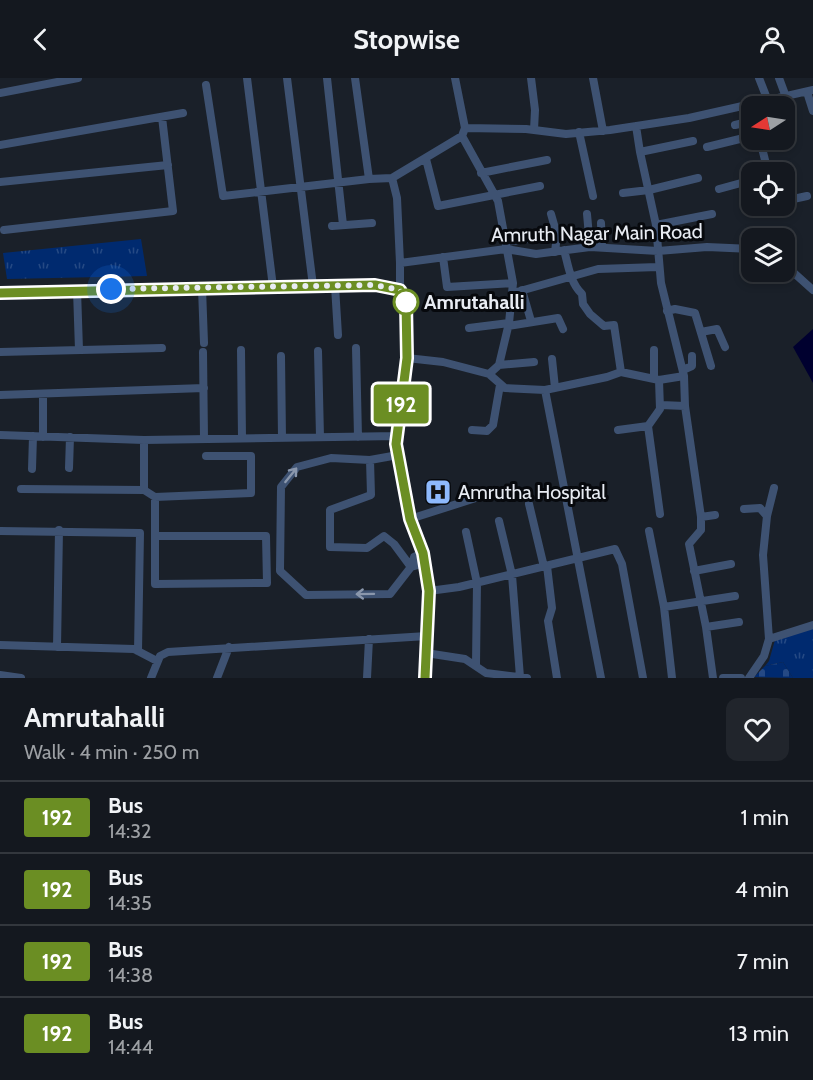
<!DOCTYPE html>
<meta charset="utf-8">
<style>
body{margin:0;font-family:Cabin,sans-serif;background:#21252c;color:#f1f3f6;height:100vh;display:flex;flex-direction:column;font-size:22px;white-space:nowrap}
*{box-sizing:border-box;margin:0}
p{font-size:20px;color:#9da0a4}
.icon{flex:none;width:33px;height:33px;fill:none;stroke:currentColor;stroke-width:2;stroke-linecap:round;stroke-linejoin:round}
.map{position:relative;height:600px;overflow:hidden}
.panel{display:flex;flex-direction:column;background:#14181f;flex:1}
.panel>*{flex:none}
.badge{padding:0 12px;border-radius:4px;font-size:21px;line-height:39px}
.needle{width:39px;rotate:258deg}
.tools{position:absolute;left:741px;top:18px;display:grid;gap:12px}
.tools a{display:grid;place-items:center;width:54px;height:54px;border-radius:12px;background:#14181f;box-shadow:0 3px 9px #0003,0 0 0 2px #33373d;font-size:30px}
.you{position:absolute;width:30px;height:30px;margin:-15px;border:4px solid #fff;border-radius:50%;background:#1a73e8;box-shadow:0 0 0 9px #1a73e833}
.map>.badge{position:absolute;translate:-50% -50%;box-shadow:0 0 0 3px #fff}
.round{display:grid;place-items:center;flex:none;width:63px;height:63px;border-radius:12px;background:#21252c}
.headline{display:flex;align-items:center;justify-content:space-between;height:102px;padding:0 24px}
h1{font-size:28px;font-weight:700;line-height:45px}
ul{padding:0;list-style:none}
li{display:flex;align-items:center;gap:18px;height:72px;padding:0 24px;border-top:2px solid #33373d}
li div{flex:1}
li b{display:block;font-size:22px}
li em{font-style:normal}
li .badge{min-width:66px;font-weight:700;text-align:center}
header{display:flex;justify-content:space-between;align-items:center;height:78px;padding:0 24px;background:#14181f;font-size:27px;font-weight:700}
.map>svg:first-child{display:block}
</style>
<header><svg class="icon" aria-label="back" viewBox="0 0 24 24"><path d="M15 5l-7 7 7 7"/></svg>Stopwise<svg class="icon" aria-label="person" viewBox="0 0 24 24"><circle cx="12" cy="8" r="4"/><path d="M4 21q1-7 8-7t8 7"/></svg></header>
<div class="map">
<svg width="813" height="600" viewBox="0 0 813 600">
<defs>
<pattern id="grass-tufts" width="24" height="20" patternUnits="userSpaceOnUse" patternTransform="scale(1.5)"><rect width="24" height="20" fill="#002a6f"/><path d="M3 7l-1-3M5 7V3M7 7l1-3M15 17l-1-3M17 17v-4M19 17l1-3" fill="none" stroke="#254984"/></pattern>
<pattern id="cemetery-stones" width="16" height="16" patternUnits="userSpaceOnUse" patternTransform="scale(1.5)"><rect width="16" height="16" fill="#002a6f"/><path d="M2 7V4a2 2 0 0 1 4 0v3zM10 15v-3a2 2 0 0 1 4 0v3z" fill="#254984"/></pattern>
</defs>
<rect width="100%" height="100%" fill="#1a2029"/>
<!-- grass -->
<path fill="url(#grass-tufts)" d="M141,161L147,198L7,201L3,175Z
M813,549V600H793L783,584L765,588L769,583L775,562Z"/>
<!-- cemetery -->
<path fill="url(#cemetery-stones)" d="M783,584L793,600L754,599L765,588Z"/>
<!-- water -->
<path fill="#00002f" d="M813,251V305L793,269Z"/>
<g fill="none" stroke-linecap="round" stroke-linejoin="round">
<!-- minor -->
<path stroke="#3e5272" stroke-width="8" d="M247,0L273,209
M287,0L313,208
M327,0L343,147
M531,0L535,32L534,52
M593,0L603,53
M759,0L768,23
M779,0L786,19
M206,7L223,118L369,101L355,0
M807,14L813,33
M0,15L78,0
M735,47L752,43
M636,48L640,74
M465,50L526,51L566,56L610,52L689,40L813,12
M579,54L593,118
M760,62L768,94
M0,67L183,35
M707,69L752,58
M426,81L438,128L540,108
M481,95L547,82
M369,101L392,100
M0,104L168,87
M719,111L752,102
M623,115L649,112L698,100
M784,123L807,118
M551,136L557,157L555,174
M587,136L590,169
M601,145L602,169
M656,147L712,136
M332,148L372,145
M4,152L173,133L162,39
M505,164L557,157
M564,172C568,186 570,205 582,216L583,226L590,236L604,248L614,247L621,294
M443,179L447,209L513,205
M400,185L397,120L392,100L462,58L465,50L455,0
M784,186L813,212
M335,208L338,257
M202,210L204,265
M77,212L79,272
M400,212V185L506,171L536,176L590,169L658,173L707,169L752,171
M522,212L531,243
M0,215L375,207L400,212L406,224L407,280L396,366L410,441L423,475L429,513L425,600
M513,215L598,191L658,189
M667,233L675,231L695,235L711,288
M508,248L558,240L563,251
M469,250L509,245
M701,254L717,251L725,269
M356,270L358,359
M241,272L242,360
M654,272V301
M318,273L320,359
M0,274L162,270
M203,274L204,361
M281,278L282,360
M407,280L443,284L489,296L499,287L509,245L513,205L498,123L462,58
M552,281L555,310
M499,287L534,284
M683,292L692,288V278
M489,296L505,310L545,312L601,600
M684,298L661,205L656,147L640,74L693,63
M659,302L684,298L685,328L661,327
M545,312L607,299L621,294L659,302L660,331L648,348L660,436
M0,317L204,310
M685,328L701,439V452L689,466L706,549L739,544
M472,352L487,353L493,347L500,307
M618,352L648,348
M0,357L144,362L397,358
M43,359V316
M398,377L370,382L331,380L297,389L281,409L280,493L306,517L390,516L411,489L425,485
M370,382L371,417L330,432V469L367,470L384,458L394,466L411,489
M69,390L70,359
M32,391L33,358
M21,411L144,412V362
M144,412L155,419L251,415V378H206
M529,426L544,489
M744,431L760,430L767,438L763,477L769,561
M767,438L774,410
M701,439L715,437
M410,441L482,418
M499,443L512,497L520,599
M0,453L140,455L138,573
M649,453L664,529L735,518
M466,454L477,505L476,586
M155,458H266L267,505L155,506V419
M412,488L414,479L423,475
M547,488L552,530L548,543L557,600
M694,493L731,486
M429,513L459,509L615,471L622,486L643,600
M664,529L672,600
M706,549L713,600
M0,567L134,571L157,583
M57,569L59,452
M426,575L465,581L486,595L527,600
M0,597L21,600
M151,600L160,578L168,574L427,558
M217,600L229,569
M367,600L369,561
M723,600H741
M749,600L764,578L769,561L813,547"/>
</g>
<!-- one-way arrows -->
<defs><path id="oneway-shaft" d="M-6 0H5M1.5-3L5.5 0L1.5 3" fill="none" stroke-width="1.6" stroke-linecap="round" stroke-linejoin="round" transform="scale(1.5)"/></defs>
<g stroke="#8a97ac">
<use href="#oneway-shaft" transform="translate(291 397) rotate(-51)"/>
<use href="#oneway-shaft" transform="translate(365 516) rotate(179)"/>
</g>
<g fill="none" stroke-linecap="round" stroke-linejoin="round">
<defs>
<path id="line" d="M0,215L375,207L400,212L406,224L407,280L396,366L410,441L423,475L429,513L425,600"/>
</defs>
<!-- line casing -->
<use href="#line" stroke="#fff" stroke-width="14"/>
<!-- line -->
<use href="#line" stroke="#6b8e23" stroke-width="9"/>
<!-- walk -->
<path stroke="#e8ecf3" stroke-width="6" stroke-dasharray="0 10.8" d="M111,211L375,207L400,212L406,224"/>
</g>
<!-- icons -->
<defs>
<symbol id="hospital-square" viewBox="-11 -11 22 22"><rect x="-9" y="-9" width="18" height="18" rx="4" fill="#8eb9fc" stroke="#07090d"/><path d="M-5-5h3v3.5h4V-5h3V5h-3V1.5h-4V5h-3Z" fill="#111"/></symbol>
</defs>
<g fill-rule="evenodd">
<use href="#hospital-square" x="423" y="399" width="30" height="30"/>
</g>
<!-- markers -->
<circle fill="#fff" stroke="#6b8e23" stroke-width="3" cx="406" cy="224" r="12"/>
<g text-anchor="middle" stroke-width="6" stroke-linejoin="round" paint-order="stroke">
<!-- street labels -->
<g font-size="20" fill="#e8ecf3" stroke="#07090d">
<text transform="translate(597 155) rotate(-1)" y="7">Amruth Nagar Main Road</text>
</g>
<!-- stop labels -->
<g font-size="20" font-weight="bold" fill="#e8ecf3" stroke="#07090d" text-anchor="start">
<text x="424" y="231">Amrutahalli</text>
</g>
<!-- poi labels -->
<g font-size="20" fill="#e8ecf3" stroke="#07090d" text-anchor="start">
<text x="458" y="421">Amrutha Hospital</text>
</g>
</g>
</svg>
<div class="tools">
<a><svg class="needle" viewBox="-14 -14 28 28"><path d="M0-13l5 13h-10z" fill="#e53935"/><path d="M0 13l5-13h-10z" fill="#9da0a4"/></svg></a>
<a><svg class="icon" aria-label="locate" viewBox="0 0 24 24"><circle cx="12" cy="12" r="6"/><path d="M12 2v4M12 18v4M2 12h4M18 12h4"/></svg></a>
<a><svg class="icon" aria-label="layers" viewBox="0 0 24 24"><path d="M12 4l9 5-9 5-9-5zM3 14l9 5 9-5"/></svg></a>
</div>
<div class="you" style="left:111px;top:211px"></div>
<b class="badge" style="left:401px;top:326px;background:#6b8e23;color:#fff">192</b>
</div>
<section class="panel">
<div class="headline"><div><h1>Amrutahalli</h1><p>Walk · 4 min · 250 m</p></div><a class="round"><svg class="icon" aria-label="heart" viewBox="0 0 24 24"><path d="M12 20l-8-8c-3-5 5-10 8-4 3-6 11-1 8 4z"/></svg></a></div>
<ul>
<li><span class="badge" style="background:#6b8e23;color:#fff">192</span><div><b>Bus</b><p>14:32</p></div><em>1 min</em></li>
<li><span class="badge" style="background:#6b8e23;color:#fff">192</span><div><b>Bus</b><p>14:35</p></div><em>4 min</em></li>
<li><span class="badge" style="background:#6b8e23;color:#fff">192</span><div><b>Bus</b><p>14:38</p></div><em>7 min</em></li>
<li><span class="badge" style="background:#6b8e23;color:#fff">192</span><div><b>Bus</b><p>14:44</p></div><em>13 min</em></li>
</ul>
</section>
